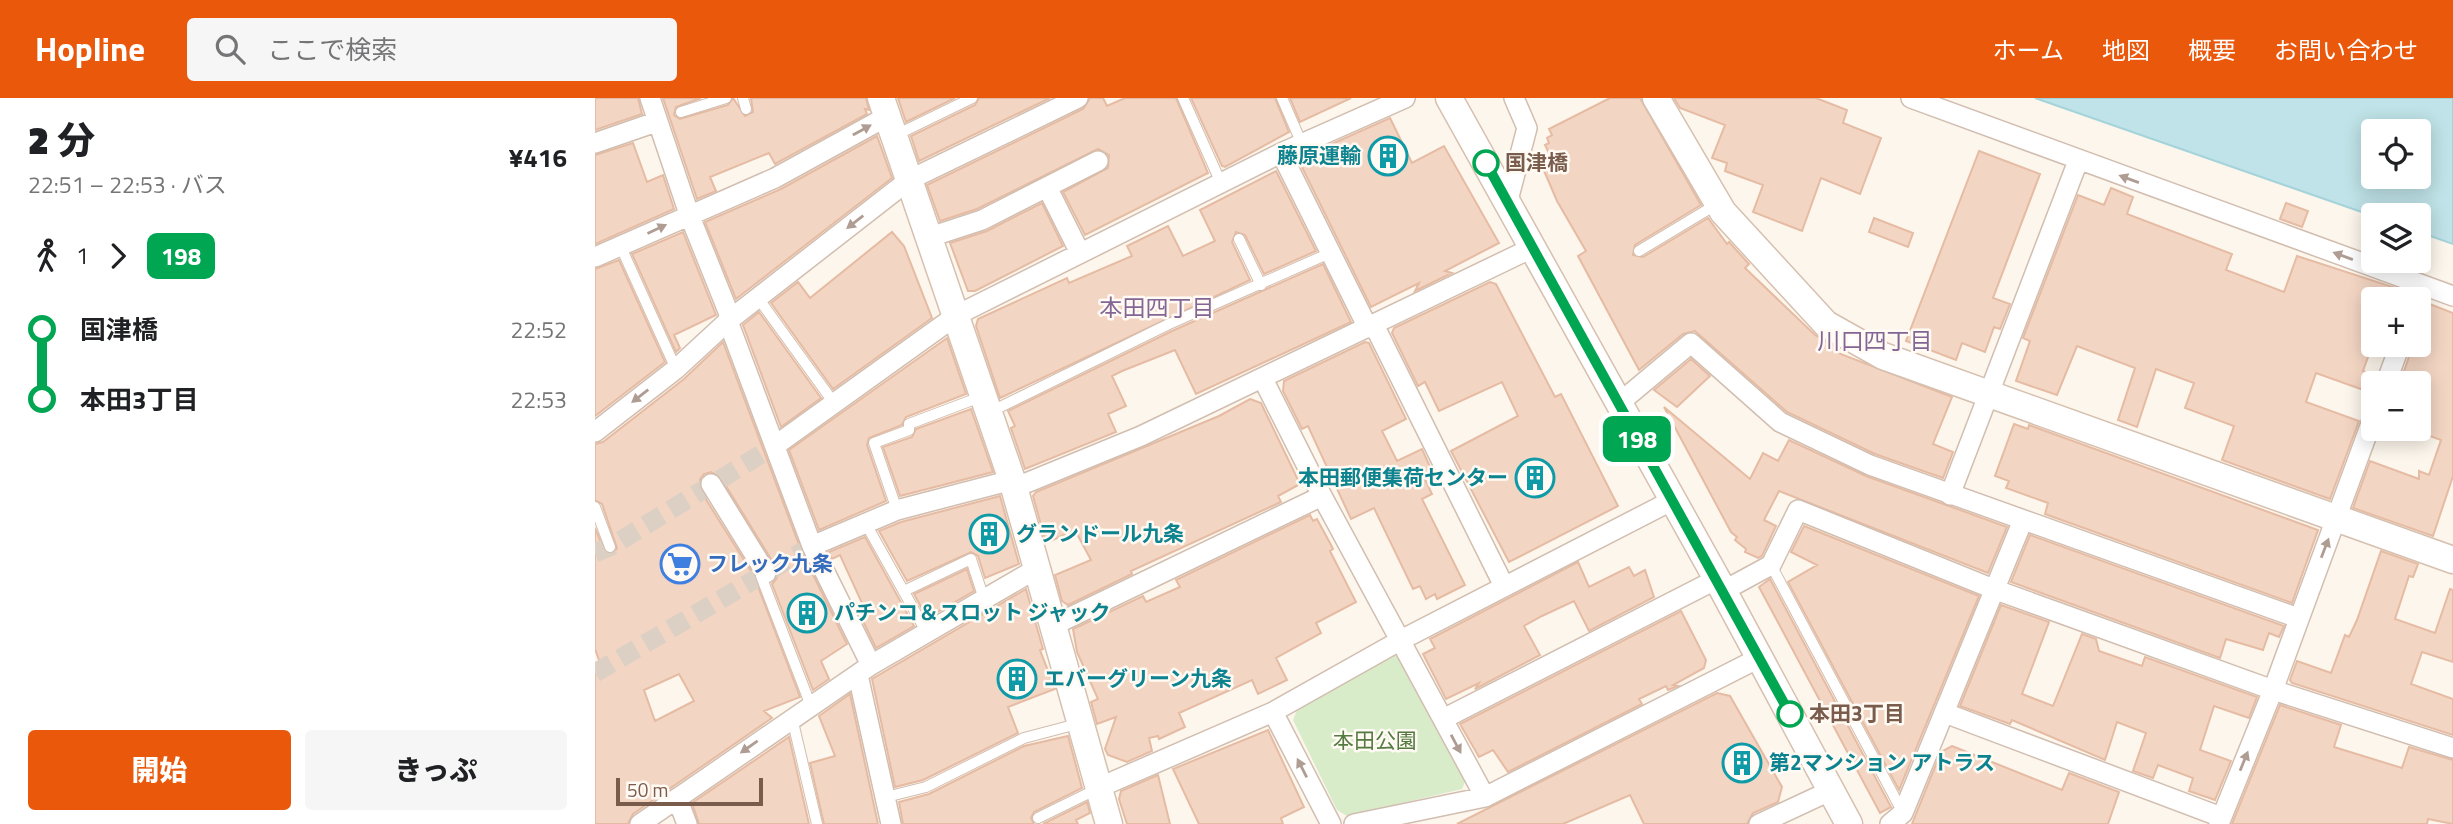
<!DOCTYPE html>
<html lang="ja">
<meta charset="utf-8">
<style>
body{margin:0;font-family:"Titillium Web","Noto Sans JP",sans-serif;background:#f6f6f6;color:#202124;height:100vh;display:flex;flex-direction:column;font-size:26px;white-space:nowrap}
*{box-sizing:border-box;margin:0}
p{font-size:23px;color:#757577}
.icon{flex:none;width:38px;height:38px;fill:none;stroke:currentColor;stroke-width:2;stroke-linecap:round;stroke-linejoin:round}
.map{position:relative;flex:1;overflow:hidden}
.sheet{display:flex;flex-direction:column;background:#fff;width:595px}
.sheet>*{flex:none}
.badge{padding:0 14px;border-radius:10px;font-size:24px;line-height:46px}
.fabs{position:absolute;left:1766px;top:21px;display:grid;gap:14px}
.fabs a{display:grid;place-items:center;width:70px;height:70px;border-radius:7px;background:#fff;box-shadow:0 4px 18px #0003;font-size:35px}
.scale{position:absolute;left:21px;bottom:18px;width:147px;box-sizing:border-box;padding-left:7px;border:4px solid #7a5c4d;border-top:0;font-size:19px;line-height:24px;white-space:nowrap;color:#7a5c4d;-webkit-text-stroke:5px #fffaf3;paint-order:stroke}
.map>.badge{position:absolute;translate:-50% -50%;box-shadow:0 0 0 4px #fff}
.legs{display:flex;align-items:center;gap:10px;height:77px;padding:0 28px;font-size:23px}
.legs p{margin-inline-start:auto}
.headline{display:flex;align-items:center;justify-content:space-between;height:119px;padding:0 28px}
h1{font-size:38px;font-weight:800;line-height:52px}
.cta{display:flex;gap:14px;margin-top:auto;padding:14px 28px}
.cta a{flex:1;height:80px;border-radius:7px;background:#ea580c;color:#fff;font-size:28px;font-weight:800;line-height:80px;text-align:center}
.cta a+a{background:#f6f6f6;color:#202124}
ul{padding:0 28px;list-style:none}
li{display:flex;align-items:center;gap:24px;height:70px;font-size:26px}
li i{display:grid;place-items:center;width:10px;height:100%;margin:0 9px;background:currentColor}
li i::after{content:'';width:18px;height:18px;margin:-9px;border:5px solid;border-radius:50%;background:#fff}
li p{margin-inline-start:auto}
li:first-child i{background:linear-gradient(#0000 50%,currentColor 0)}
li:last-child i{background:linear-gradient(currentColor 50%,#0000 0)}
header{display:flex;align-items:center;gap:42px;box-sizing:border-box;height:98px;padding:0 35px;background:#ea580c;color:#fff}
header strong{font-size:33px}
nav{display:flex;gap:38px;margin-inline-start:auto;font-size:24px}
.search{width:490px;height:63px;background:#f6f6f6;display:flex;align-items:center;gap:18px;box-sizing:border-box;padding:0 24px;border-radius:7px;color:#757577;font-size:26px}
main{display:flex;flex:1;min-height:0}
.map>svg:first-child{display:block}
</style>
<header>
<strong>Hopline</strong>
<div class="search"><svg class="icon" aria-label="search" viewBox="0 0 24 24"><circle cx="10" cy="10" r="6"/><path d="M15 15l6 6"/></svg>ここで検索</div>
<nav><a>ホーム</a><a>地図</a><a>概要</a><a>お問い合わせ</a></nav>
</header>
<main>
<section class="sheet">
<div class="headline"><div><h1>2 分</h1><p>22:51 – 22:53 · バス</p></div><b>¥416</b></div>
<div class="legs"><svg class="icon" aria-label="walk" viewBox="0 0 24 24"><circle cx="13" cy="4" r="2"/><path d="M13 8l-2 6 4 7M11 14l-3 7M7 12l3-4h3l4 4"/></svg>1<svg class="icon" aria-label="forward" viewBox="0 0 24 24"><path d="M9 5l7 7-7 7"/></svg><b class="badge" style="background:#00a651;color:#fff">198</b></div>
<ul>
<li><i style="color:#00a651"></i><b>国津橋</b><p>22:52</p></li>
<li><i style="color:#00a651"></i><b>本田3丁目</b><p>22:53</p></li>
</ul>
<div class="cta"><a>開始</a><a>きっぷ</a></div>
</section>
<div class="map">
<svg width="1858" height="726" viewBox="0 0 1858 726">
<rect width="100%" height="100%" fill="#fdf6ec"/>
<!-- green -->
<path fill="#d8ecc9" d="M796,556L808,559L872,679L867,691L752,718L742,712L698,622L702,612Z"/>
<!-- water -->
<path fill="#bfe3e8" stroke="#a5d3da" stroke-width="2" fill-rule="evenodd" d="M1440,0H1858V146L1824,134V117L1778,118ZM1778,33H1824V79H1778Z"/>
<!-- building -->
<path fill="#f3d5c3" stroke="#e6bba3" stroke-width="2" fill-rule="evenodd" d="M0,0H43L47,16L0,32Z
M68,0H106L81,9L79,17L85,21L133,7L138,0L150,18L158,14L156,0H271L274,12L270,11L272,16L180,66L174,55L115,79L121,93L102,101Z
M303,0H360L311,24Z
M384,0H455L324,63L316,38L380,7Z
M495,0H508L512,8L530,0H581L613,75L490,137L468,94L513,70L514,57L503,51L382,111L345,123L332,87L488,11Z
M596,0H680L694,34L630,69L627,68Z
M695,0H756L705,24Z
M1015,0H1045L1106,107L1040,147L1038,157L1048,159L1113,120L1132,146L1134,144L1154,166L1150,170L1220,237L1244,251L1243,255L1357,299L1338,346L1358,354L1348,380L1280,356L1192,314L1100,233L1088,236L1044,272L983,158L991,153L962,103L947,68L950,66L948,61L955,57L950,47L954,45L952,40L957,37L954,31Z
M1079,0H1221L1252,12L1248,25L1286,40L1265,96L1226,80L1207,133L1158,114L1168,87L1130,73L1132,65L1117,60L1130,27L1085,10Z
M795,20L817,65L849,48L904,145L850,173L857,175L820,193L824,185L776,209L703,61Z
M282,38L297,80L141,201L110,124L186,91Z
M38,45L52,84L68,77L79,111L0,146V57Z
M1384,53L1445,76L1398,200L1415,206L1405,231L1399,229L1390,254L1367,245L1361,262L1311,243Z
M681,73L721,153L669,176L650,137L641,134L637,144L655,182L405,300L381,228L383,221L472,180L474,185L537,158L532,148L573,128L588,158L620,143L605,112Z
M1516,90L1538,99L1532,116L1637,156L1631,172L1689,194L1702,158L1804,191L1800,201H1778V245L1768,273L1780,278L1774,294L1721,275L1711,304L1764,323L1735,401L1627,362L1639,328L1590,310L1599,285L1561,271L1542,329L1523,322L1540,270L1482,248L1462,297L1421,283L1435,243L1428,240L1483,97L1509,107Z
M447,105L468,148L380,193H373L355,145L392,133Z
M1691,105L1713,113L1707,129L1685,121Z
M1279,120L1318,135L1313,149L1274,134Z
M88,134L121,217L79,237L85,250L81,254L37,156Z
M297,134L309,148L337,220L238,291L176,205L203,184L215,200Z
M24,162L70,264L0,318V171Z
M728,166L756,224L601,296L580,252L527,273L517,278L531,308L513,316L521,334L430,371L416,330L420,328L413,313L577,233Z
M895,184L901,186L960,299L966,296L1023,408L914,464L856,353L923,318L907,284L844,313L830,284L823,288L797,235L799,230Z
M1832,205L1858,215V378L1838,438L1758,410L1775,363L1824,381V373L1834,377L1846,342L1824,334V285H1805L1818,247H1824V226Z
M164,214L226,300L186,329L148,227Z
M352,240L371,296L311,319L307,327L274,340L272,347L291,403L224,432L194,352Z
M128,244L206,452L252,546L226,563L234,581L218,592L177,486L182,480L181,469L126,380L116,374L109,376L105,381V392L159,478L205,599L169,613L177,620L38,716L33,726H0V568L5,565L0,551V430L10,454L18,456L22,450L7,406L0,402V346L8,344L89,281ZM84,576L99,603L60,623L49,592Z
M770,244L774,245L811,321L787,333L802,363L827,351L837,373L828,377L837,396L827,401L870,487L842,501L840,496L831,501L825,488L818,491L779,410L756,421L713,328L707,331L688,293L689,283Z
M1096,261L1115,278L1082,309L1059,292Z
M655,301L666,305L705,386L683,398L686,404L536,473L537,476L473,507L467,503L460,477L496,462L480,432L451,445L438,398L441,394L624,318Z
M1069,309L1155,381L1168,355L1183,363L1194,342L1271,378L1412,429L1393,475L1184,393L1169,422L1181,428L1167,458L1163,460L1150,454L1151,451L1140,442L1142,439L1136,434Z
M376,311L398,374L305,398L288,349L317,339L321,331Z
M1419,326L1433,331L1434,327L1723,432L1697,505L1450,416L1453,405L1411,390L1414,383L1400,378Z
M405,398L424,466L390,480L383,458L376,454L312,483L284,433L306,424Z
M715,417L718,423L722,421L735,445L738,451L735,453L761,504L721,525L726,535L681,560L692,582L663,596L657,582L584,615L590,629L564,641L563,638L554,640L557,653L532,664L513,657L510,651L521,619L502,626L496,604L503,601L482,554L478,531L548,498L551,504L585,489L581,482Z
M1209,428L1384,498L1304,692L1193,484L1222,467L1196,454Z
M1435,437L1689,528L1684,539L1674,535L1668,552L1631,541L1625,560L1416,484Z
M270,439L319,528L281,550L266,519L272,516L245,457L237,461L234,454Z
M1786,453L1823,466L1818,479L1814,478L1800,521L1840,535L1855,491L1858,492V564L1827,554L1816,586L1858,601V637L1697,585L1695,582L1702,563L1736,575L1750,537L1754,539L1762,522Z
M983,464L994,489L1034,469L1039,478L1050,472L1059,499L994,533L979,503L947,518L929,528L945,557L880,591L884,585L851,601L828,556L840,550L835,541Z
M372,471L379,493L332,520L319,496Z
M1175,481L1296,709L1285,715L1164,489Z
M431,491L448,551L445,552L460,591L413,609L423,635L328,682L300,689L277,581Z
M1406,507L1454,524L1427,596L1458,608L1487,536L1501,541L1504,553L1547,568L1550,559L1662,599L1654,620L1619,608L1605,652L1636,663L1620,702L1594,693L1598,680L1563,667L1558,680L1538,673L1551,635L1522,624L1510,662L1417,622L1415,626L1365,608Z
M1086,513L1111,562L1109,570L1078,587L1083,588L1073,592L1071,588L1044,601L1047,606L913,674L898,652L884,659L865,626Z
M1122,595L1135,598L1187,689L1183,704L1158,715L1152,726H1049L1035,697L968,726H862Z
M255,596L283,726H229L215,665L240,658L224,618Z
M1685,607L1746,627L1739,649L1807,670L1814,649L1858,662V726L1833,721L1832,726H1637Z
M673,632L709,709L686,720L688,726H604L578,671Z
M473,638L487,690L439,714L436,720L439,726H308L304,704L334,696L429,648Z
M194,639L214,726H104L97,705Z
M1357,648L1467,692L1474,675L1524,694L1513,726H1317L1346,654Z
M563,677L575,726H532L524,701L526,693Z
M492,704L495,715L481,722L483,726H448Z"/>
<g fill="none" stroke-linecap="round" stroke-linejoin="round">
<!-- street-tunnel -->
<path stroke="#dcd0c4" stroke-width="19" stroke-dasharray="19 10" stroke-linecap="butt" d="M0,455L15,449L181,347
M0,575L217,448"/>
<defs>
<path id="lane" d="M148,0L151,11
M588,0L626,85
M687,0L707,46
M86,14L131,0
M301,37L377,0
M644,141L666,187
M25,147L81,271
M1044,153L1122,106
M163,200L239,305
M397,313L574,226L735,155
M0,409L15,449
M302,412L279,345L314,332V326L388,298
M271,426L332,535
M1176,467L1308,715
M166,478L216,608
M309,493L376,461L389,501
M197,620L222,726
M291,699L331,689L429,640L486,625
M443,720L502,691"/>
<path id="street" d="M55,0L94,116L134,216L133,223L217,448L276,567
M1316,0L1858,198
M0,45L61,24
M686,55L773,230
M452,89L485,155
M912,106L932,30L919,0
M335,139L387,122L503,63
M0,159L180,80L291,19
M779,227L909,488
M668,281L727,398L890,699
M1791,285L1805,247
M1023,306L1096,245L1185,324L1275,367L1703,520
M0,334L81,271L133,223L314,82L483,0
M181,347L362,217L686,55L810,0
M116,386L171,475
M419,390L546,338L937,150
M1355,397L1483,63
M217,448L302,412L417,382
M1128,493L1176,467L1203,412L1401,492L1678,592L1858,650
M459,527L727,398
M263,577L296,726
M678,614L736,726
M1350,615L1626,719
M848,621L1122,481
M503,690L678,614L806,542L1076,403
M82,700L92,726
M45,726L276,567L441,471
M759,726L890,699L1164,560
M1164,726L1237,692
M1295,726L1308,715L1428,422
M1624,726L1678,592L1778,320"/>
<path id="secondary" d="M286,0L417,382L514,726
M854,0L1122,481L1254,726
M1061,0L1128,114L1231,226L1288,258L1858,462"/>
</defs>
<!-- lane casing -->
<use href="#lane" stroke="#d1beb0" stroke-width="12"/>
<!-- street casing -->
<use href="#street" stroke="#d1beb0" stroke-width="22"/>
<!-- secondary casing -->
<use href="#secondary" stroke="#d6c0b0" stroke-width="29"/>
<!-- lane -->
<use href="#lane" stroke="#fff" stroke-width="10"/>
<!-- street -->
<use href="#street" stroke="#fff" stroke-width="19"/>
<!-- secondary -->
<use href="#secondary" stroke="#fff" stroke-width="26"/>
</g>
<!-- one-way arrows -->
<defs><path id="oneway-solid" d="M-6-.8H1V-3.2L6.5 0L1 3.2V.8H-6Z" transform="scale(1.75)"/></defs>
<g fill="#af9d94">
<use href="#oneway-solid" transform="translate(267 32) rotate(-29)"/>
<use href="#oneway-solid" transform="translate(1534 81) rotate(-160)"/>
<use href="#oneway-solid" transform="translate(260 124) rotate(142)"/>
<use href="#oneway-solid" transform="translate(62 131) rotate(-25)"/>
<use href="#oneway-solid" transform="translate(1748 158) rotate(-160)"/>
<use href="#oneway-solid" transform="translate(45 298) rotate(142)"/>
<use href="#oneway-solid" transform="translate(1730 450) rotate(-69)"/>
<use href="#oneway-solid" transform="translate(861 646) rotate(62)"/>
<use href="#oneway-solid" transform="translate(154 649) rotate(145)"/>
<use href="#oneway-solid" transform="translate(1649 663) rotate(-68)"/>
<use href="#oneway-solid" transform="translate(707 670) rotate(-117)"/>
</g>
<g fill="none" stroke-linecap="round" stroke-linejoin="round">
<defs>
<path id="line-1" d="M891,65L1195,616"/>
</defs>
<!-- line-1 casing -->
<use href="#line-1" stroke="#fff" stroke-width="16"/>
<!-- line-1 -->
<use href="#line-1" stroke="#00a651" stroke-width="10"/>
</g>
<!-- icons -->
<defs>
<symbol id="building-ring" viewBox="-11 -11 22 22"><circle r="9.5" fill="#fffaf3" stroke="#0f9aa8" stroke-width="1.5"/><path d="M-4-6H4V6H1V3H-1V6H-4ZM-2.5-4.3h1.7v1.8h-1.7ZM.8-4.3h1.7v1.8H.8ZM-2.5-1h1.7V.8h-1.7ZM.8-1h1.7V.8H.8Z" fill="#0f9aa8"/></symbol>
<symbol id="supermarket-ring" viewBox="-11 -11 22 22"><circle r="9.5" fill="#fffaf3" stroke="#3f7fe0" stroke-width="1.5"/><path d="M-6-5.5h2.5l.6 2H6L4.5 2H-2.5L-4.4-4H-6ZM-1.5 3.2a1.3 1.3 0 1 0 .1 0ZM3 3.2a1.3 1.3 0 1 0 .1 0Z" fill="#3f7fe0"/></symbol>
</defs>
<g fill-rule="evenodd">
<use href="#building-ring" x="771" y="36" width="44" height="44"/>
<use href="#building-ring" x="918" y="358" width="44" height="44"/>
<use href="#building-ring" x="372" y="414" width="44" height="44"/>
<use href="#supermarket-ring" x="63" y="444" width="44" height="44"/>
<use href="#building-ring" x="190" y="493" width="44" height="44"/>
<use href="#building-ring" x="400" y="559" width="44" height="44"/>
<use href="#building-ring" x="1125" y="643" width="44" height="44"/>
</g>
<!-- markers -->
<g fill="#fff" stroke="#00a651" stroke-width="3.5">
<circle cx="891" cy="65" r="12"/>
<circle cx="1195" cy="616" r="12"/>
</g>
<g text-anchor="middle" stroke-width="5" stroke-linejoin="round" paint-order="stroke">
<!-- culture labels -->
<g font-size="21" font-weight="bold" fill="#0d838f" stroke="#fffaf3" text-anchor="start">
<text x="766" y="65" text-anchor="end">藤原運輸</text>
<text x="913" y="387" text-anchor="end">本田郵便集荷センター</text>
<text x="421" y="443">グランドール九条</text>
<text x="239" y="522">パチンコ＆スロット ジャック</text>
<text x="449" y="588">エバーグリーン九条</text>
<text x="1174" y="672">第2マンション アトラス</text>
</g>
<!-- stop labels -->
<g font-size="21" font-weight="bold" fill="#7a5c4d" stroke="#fffaf3" text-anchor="start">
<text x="910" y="72">国津橋</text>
<text x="1214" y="623">本田3丁目</text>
</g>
<!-- shop labels -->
<g font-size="21" font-weight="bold" fill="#366cbe" stroke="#fffaf3" text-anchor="start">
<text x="112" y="473">フレック九条</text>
</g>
<!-- park labels -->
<g font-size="21" fill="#537a41" stroke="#fffaf3">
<text x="780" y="650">本田公園</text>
</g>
<!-- neighbourhood labels -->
<g font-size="23" fill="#846695" stroke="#fffaf3">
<text x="562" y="218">本田四丁目</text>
<text x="1280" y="251">川口四丁目</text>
</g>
</g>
</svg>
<div class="fabs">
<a><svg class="icon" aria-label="locate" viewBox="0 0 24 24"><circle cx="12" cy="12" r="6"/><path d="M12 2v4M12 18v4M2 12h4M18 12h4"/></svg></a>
<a><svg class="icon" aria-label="layers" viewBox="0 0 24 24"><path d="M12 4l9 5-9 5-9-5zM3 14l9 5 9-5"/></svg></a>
<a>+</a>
<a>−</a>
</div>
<div class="scale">50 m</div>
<b class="badge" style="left:1042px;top:341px;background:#00a651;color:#fff">198</b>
</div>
</main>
